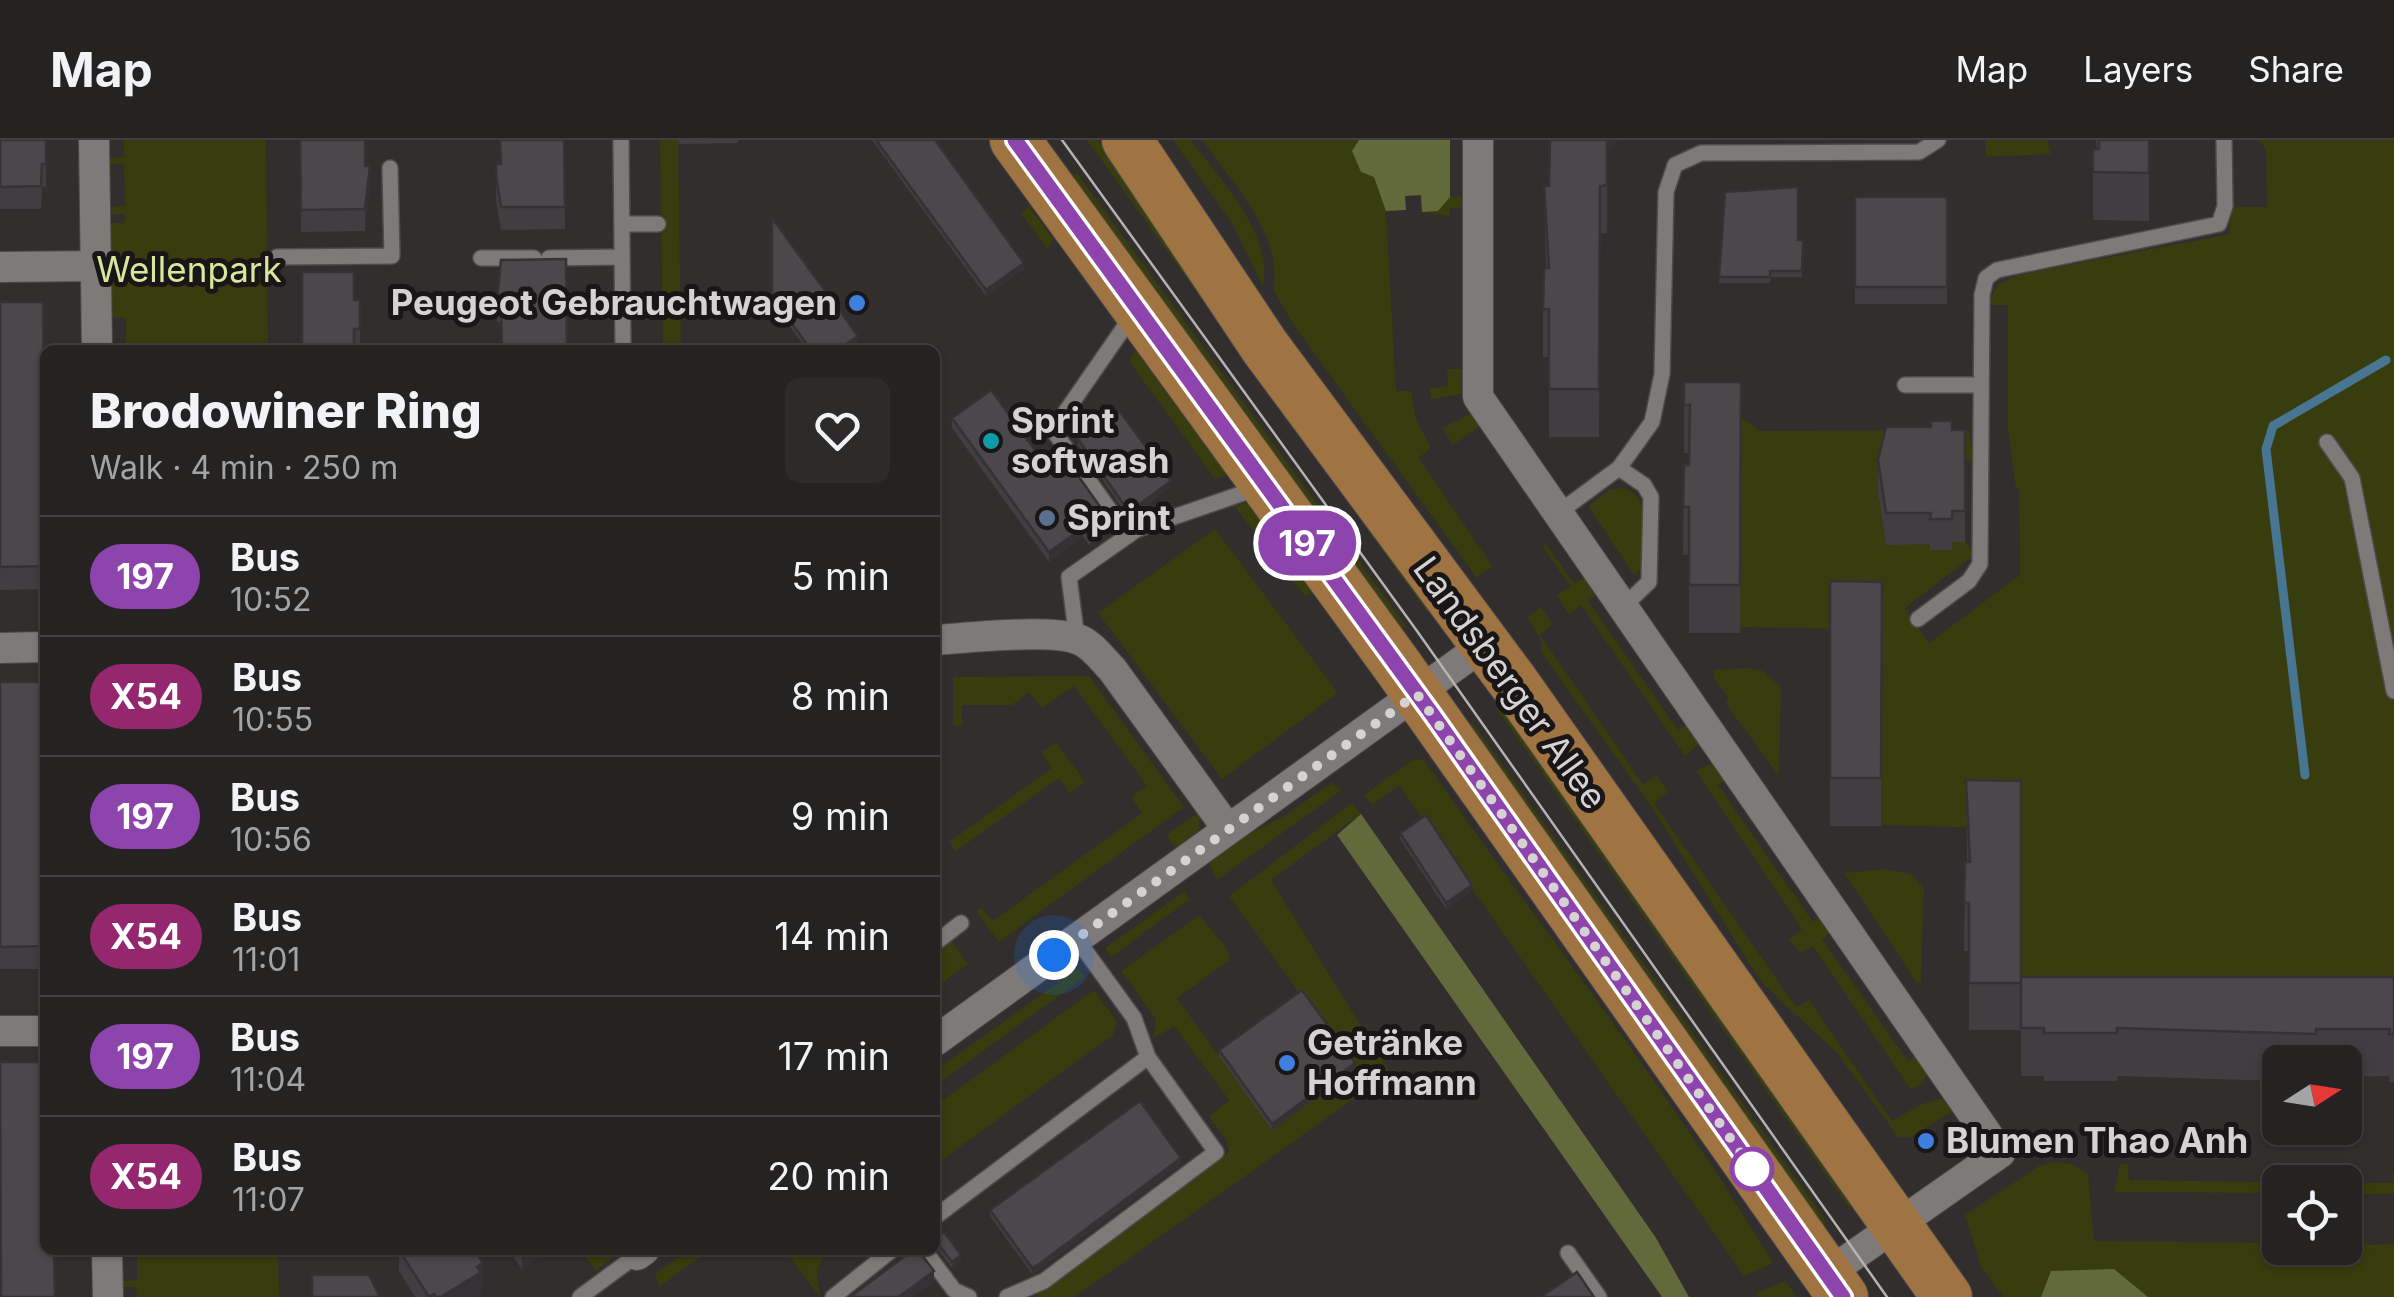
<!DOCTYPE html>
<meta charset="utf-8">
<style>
body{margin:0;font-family:Inter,sans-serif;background:#2d2a2a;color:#f1f3f6;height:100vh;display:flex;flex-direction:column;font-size:38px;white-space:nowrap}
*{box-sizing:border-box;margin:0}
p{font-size:32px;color:#a3a4a5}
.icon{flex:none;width:55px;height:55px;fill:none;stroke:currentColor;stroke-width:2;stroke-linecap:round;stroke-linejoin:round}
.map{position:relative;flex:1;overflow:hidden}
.panel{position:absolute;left:40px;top:205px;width:900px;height:910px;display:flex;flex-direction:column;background:#252222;border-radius:15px;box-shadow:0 2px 8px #0004,0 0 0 2px #423f40}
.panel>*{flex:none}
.badge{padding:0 20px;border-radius:32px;font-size:35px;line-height:65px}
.needle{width:65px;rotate:78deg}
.tools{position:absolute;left:2262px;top:905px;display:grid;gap:20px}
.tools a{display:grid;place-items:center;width:100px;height:100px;border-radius:15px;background:#252222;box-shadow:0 2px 8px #0004,0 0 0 2px #423f40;font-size:50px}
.you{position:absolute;width:50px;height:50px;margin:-25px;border:8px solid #fff;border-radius:50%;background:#1a73e8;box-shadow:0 0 0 15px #1a73e833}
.map>.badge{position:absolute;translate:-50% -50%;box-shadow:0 0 0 5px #fff}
.round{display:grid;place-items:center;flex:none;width:105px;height:105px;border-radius:15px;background:#2d2a2a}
.head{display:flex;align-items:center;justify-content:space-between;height:170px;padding:0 50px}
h1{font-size:48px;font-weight:800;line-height:75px}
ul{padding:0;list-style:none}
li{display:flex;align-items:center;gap:30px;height:120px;padding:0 50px;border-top:2px solid #423f40}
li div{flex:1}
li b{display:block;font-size:38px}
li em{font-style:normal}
li .badge{min-width:110px;font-weight:700;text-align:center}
header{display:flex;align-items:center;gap:60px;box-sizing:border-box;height:140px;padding:0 50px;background:#252222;border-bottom:2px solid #423f40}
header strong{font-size:48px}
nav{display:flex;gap:55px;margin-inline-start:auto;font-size:35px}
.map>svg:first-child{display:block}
</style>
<header>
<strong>Map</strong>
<nav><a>Map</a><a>Layers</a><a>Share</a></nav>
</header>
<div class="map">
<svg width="2394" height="1157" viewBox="0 0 2394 1157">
<rect width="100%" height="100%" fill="#312e2d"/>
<!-- green -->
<path fill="#373d0e" d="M124,0H266L268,210H109L126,209V178L109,177L107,83H124L125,74H107V67L125,66L124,24H107V18L124,17Z
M660,0H678L681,210H663Z
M1087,0H1098L1436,465L1427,472Z
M1173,0H1191C1220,40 1274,94 1263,147L1232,83Z
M1202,0H1450V56L1465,57V68H1450V76L1422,72L1420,55L1405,56L1406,70L1386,71L1396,251H1411L1416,279L1431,308L1419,318L1493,427L1476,437L1293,184L1273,149C1284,95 1231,41 1202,0Z
M1985,0H2047L2051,14L1986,17Z
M2258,0H2394V885H2021V689L1881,685L1882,490L1740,487L1741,291L1730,269L1760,291L1969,290L1973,321H1952L1878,352L1886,404H1931V410H1952V402H1965L1974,415L1905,468L1929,503L2020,435L2019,349H2016L2008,288V165H1992L1989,158L1999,144L2018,135L2230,94V67H2267L2266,9Z
M1077,33L1406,486L1395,494L1064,42Z
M1029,66L1053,99L1048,110L1021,73Z
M1135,210L1227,335L1215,339L1129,221Z
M1447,229H1464L1467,253L1431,259L1430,248L1448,246Z
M1474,272L1483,284L1453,305L1442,288Z
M1620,348C1655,352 1643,403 1643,428L1634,435L1588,366L1609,350Z
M1247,362L1312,452L1306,457L1235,367Z
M1215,389L1338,553L1222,639L1098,473Z
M1546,404L1574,443L1587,435L1599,452L1588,461L1678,590L1690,583L1703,600L1685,616L1581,465L1569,474L1557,456L1570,446L1542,406Z
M1541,467L1553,484L1540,495L1643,644L1657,635L1668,652L1654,663L1796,867L1809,860L1892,981L1922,964L1950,956L1958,968L1910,997H1898L1838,914L1761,842L1653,669L1541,512V500L1527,477Z
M1750,528L1763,531L1781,547L1779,636L1726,564L1729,558L1714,539V530Z
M1089,536L1184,667L999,802L976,772L981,767L993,781L1142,673L1131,657L1147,646L1074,546L1042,568L1029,552L1012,565H962V586L953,585V537Z
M1504,562L1855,1063L1849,1068L1496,568Z
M1473,583L1824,1078L1826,1083L1822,1085L1463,589Z
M1056,602L1085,642L1070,653L1059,638L956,711L949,702L1052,628L1041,612Z
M1414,619L1424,620C1540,787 1668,948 1773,1123L1744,1136L1399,645L1372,665L1364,655Z
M1720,620L1729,636L1718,645L1813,782L1824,774L1835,789L1822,799L1908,921L1920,913L1930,928L1923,942L1911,950L1813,806L1800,813L1789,799L1802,789L1696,631Z
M1331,643L1342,650L1217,740L1207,719L1213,713L1284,676Z
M1352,663L1361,674L1271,740L1390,933L1075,1157H1034L1229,1012L1227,1001L1209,976L1229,960L1174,886L1153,899L1156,879L1121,831L1199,775L1227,808L1230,820L1177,858L1272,989L1355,930L1229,756Z
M1200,671L1198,693L1177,710L1166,695Z
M1885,729L1910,734L1924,747L1921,842L1917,843L1844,733Z
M1184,752L1190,759L1111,817L1105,808Z
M950,798L968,824L935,848V809Z
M1078,828L1085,837L935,946V931Z
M1094,850L1117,882L1113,895L935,1025V966Z
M2054,1022L2072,1024L2088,1034L2094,1101L2267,1103L2268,1089H2280V1108L2394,1104V1157H2003L1981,1127L1965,1075L2039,1026Z
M2120,1024H2128L2129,1040L2268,1042L2269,1027H2287V1042H2325H2280V1068H2268L2267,1053L2114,1052Z
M2394,1027V1054H2345V1043H2392Z
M137,1110H278L279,1157H137L136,1147H119V1141L137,1140Z
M597,1110H621L596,1131L586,1117Z
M688,1110H710L659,1147L655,1134Z
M784,1110H826L817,1132L820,1157Z
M1785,1141L1797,1157H1759L1756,1153Z"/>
<!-- forest -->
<path fill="#62693b" d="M1359,0H1450V57L1438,71L1422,72L1421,55L1405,56L1406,70L1386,71L1374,37L1361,32L1352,11Z
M1361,674L1656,1098L1689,1157H1662L1337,695Z
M2114,1129L2148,1157H2041L2051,1131Z"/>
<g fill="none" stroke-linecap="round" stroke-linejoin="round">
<!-- stream -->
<path stroke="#477592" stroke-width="9" d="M2305,635L2266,309L2273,286L2386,220"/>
<defs>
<path id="lane" d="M621,0L623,210
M622,84H658
M277,117L392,116L390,28
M481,118H534
M549,118L622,117
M1905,245H1981
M2327,302L2352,338L2394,551
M1619,328L1644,345L1651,357L1649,442L1624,466
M1558,373L1619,328L1652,282L1662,234L1666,52L1675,25L1701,13L1919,12L1938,0
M1128,396L1053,290L1132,176
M1918,479L1969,441L1980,424L1982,155L1986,138L1997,130L2219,84L2225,66L2224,0
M1077,499L1069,437L1136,390L1261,347
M935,803L961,783
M935,1077L1148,917
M924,1110L954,1150L969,1157
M1568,1113L1599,1157
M580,1157L637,1115
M833,1157L892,1110
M1007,1157L1044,1141L1216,1012L1148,917L1134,878L1076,798"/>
<path id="street" d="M94,0L97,210
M1478,0V257L2000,1013L1827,1134
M0,127L95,126
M935,500C968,498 1048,489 1077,499C1091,503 1102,519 1112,529L1227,688
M0,508L45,507
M0,891H45
M935,901L1484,505
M107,1110L108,1157
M637,1115L644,1110"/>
<path id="primary" d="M1015,0L1399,528L1843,1157
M1127,0L1265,207L1514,543L1947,1157"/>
</defs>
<!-- lane casing -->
<use href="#lane" stroke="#4e4b4a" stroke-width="18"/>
<!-- street casing -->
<use href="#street" stroke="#4e4b4a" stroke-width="32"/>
<!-- primary casing -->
<use href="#primary" stroke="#4e4b4a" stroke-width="52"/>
<!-- lane -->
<use href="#lane" stroke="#7e7a79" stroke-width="15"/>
<!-- street -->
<use href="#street" stroke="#7e7a79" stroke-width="30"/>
<!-- primary -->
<use href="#primary" stroke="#a07342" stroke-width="50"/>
<!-- tram -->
<path stroke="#b5b3b2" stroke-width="2.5" d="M1062,0L1417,491L1887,1157"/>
</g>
<!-- wall -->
<path fill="#403e40" d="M0,0H46V47H42L41,69H0Z
M300,0L365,26L370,48L365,91L301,92Z
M564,0L565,89L501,90L496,59V24H500Z
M678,0H738V3L679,4Z
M872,0H935L1024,129L986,156Z
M1550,0H1618L1607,12V93L1600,94L1599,297H1549V217H1543V169L1546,128L1544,46H1549Z
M2096,0H2149V81L2093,80V9H2097Z
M1725,52L1798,100H1803L1802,137H1770V143H1719Z
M1855,57H1947V164H1855Z
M772,78L858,202L846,210H807L772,162Z
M501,120V182H497V161Z
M354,160H360V210H302Z
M0,162L45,333V449L0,450Z
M1684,242H1741L1740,493H1689V415H1683L1684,325H1689V313H1684Z
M952,278L1043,321L1111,391L1090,406L1083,397L1049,422L952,288Z
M1952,290H1965V402H1952V410H1930V404L1886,405L1878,351V320Z
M1078,299L1171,347L1129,378L1078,305Z
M1830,441L1882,442L1881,686H1830Z
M0,542H45V829H0Z
M1966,640L2021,641V890H1969V811H1964L1965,722H1967Z
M1400,693L1472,751L1446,769L1400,699Z
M2021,837H2394V942H2389V936L2345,937V922H2280V941L2117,936V941H2044V936H2021Z
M1219,910L1355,929L1272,990L1219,916Z
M1181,1024L1038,1131L1032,1134L990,1076V1070Z
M935,1098L961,1121L952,1128L935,1106Z
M399,1110L483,1146L481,1147V1154L476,1157H415L399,1131Z
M509,1110H548L522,1130Z"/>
<!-- shaded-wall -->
<path fill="#343234" d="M1607,0H1618L1607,12Z
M370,26V48L365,91V69Z
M1024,123V129L986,156V150Z
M858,196V202L846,210H838Z
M1171,341V347L1129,378V372Z
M1111,382V391L1090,406V397Z
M1083,388V397L1049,422V412Z
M1472,745V751L1446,769V763Z
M1355,923V929L1272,990V984Z
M1181,1018V1024L1038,1131L1032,1134V1128Z
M522,1110H548L522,1130Z
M961,1115V1121L952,1128V1122Z
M483,1123V1146L481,1147V1154L476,1157H441Z
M934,1131V1142L913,1157H899Z"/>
<!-- building -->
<path fill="#4b484b" stroke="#343234" stroke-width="2.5" d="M0,0H46V24H42L41,46L0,47Z
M300,0H365V26H370L365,69L301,70Z
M500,0H564L565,67H501L496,36V24H501Z
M876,0H935L1024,123L986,150Z
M1550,0H1607V45L1600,46L1599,249H1549V169H1543L1544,128H1549L1544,46H1549Z
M2099,0H2149V33L2093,32V9H2099Z
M1798,47V100H1803L1802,131H1770V137H1719L1725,52Z
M1855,57H1947V147H1855Z
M772,78L858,196L838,210H811L772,156Z
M566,119L567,210H502L501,161H497L501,120Z
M302,132H354V160H360V189H354V210H302Z
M0,162H43L45,426L0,427Z
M1684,242H1741L1740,445H1689V367H1683L1684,325H1689L1690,265H1684Z
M991,250L1043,321L1059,309L1111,382L1090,397L1083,388L1049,412L952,278Z
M1118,269L1171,341L1129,372L1078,299Z
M1931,281H1952V290H1965V371H1952V379H1930L1931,373H1886L1878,320L1886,287H1931Z
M1830,441L1882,442L1881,638H1830Z
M0,542H45V806L0,807Z
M1966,640L2021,641V843H1969V763H1964L1965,722H1970Z
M1426,675L1472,745L1446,763L1400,693Z
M2021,837H2394V894H2389L2390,889H2316V894L2117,888V893H2044V888H2021Z
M1302,850L1355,923L1272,984L1219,910Z
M0,922H45V1110H54L55,1157H1Z
M1140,961L1181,1018L1038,1125L1032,1128L990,1070Z
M944,1092L961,1115L952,1122L935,1100Z
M399,1110H474L483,1123L477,1127L481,1132L441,1157H436L434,1154L429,1157Z
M913,1110H918L934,1131L899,1157H850Z
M1577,1132L1594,1157H1541Z
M312,1135H369L380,1157H312Z"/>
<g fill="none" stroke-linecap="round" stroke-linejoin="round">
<defs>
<path id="line" d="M1015,0L1432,574L1843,1157"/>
</defs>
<!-- line casing -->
<use href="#line" stroke="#fff" stroke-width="22"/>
<!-- line -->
<use href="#line" stroke="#8e44ad" stroke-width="15"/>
<!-- walk -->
<path stroke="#d5d3d2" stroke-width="10" stroke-dasharray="0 18" d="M1054,815L1417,554L1752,1029"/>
</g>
<!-- markers -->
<g fill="#3f7fe0" stroke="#181616" stroke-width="4">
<circle cx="857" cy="163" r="10"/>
<circle cx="1287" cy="923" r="10"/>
<circle cx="1926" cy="1001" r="10"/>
</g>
<circle fill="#0f9aa8" stroke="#181616" stroke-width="4" cx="991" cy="301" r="10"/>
<circle fill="#5c6f8a" stroke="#181616" stroke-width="4" cx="1047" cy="378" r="10"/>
<circle fill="#fff" stroke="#8e44ad" stroke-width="5" cx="1752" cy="1029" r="20"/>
<g text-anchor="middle" stroke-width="10" stroke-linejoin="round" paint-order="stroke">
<!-- park labels -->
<g font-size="35" fill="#d9e69b" stroke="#181616">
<text x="189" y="142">Wellenpark</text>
</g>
<!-- poi labels -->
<g font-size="35" font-weight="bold" fill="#d5d3d2" stroke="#181616" text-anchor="start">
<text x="837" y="175" text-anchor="end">Peugeot Gebrauchtwagen</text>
<text x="1011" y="293">Sprint<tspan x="1011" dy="40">softwash</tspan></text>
<text x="1067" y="390">Sprint</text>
<text x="1307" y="915">Getränke<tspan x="1307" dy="40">Hoffmann</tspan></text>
<text x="1946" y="1013">Blumen Thao Anh</text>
</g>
<!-- street labels -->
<g font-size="35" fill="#d5d3d2" stroke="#181616">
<text transform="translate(1510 543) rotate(54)" y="12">Landsberger Allee</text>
</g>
</g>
</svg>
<div class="tools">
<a><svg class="needle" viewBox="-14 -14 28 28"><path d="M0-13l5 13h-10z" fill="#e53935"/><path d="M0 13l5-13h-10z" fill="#a3a4a5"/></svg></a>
<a><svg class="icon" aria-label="locate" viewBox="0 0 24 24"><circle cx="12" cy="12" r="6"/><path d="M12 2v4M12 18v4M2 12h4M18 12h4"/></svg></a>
</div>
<div class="you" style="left:1054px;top:815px"></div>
<b class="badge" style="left:1307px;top:403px;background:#8e44ad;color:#fff">197</b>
<section class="panel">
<div class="head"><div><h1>Brodowiner Ring</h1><p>Walk · 4 min · 250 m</p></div><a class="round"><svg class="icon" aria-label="heart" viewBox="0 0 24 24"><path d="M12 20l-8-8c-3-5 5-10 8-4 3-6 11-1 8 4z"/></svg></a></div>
<ul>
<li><span class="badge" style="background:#8e44ad;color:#fff">197</span><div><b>Bus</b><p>10:52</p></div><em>5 min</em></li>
<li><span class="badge" style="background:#95276e;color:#fff">X54</span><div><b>Bus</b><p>10:55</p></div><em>8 min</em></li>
<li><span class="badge" style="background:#8e44ad;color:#fff">197</span><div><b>Bus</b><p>10:56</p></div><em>9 min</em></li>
<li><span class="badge" style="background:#95276e;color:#fff">X54</span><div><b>Bus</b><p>11:01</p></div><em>14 min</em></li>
<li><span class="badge" style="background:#8e44ad;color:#fff">197</span><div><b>Bus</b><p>11:04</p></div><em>17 min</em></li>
<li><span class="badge" style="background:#95276e;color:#fff">X54</span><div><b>Bus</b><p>11:07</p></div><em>20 min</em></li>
</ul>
</section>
</div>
